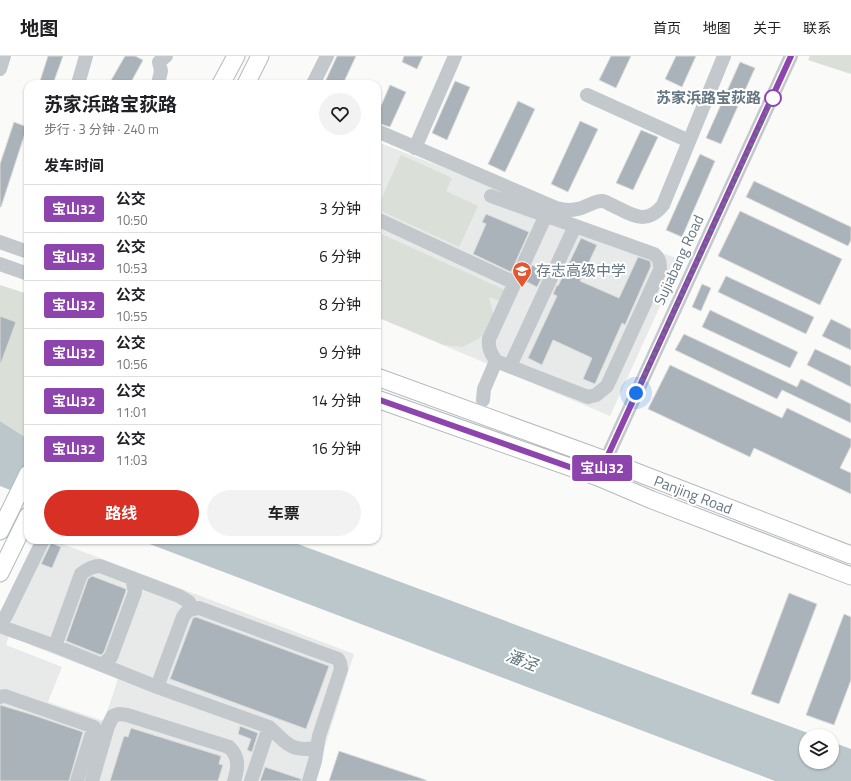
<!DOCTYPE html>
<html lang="zh">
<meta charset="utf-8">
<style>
body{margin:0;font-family:"Titillium Web","Noto Sans SC",sans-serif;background:#f2f2f2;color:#202124;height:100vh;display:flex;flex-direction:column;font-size:15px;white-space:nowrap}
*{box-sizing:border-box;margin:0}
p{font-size:13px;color:#757577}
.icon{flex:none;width:22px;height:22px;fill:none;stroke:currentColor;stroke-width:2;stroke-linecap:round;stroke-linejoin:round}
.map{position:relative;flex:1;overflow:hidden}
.side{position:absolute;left:24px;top:24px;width:357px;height:464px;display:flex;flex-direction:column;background:#fff;border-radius:12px;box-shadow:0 1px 3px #0004}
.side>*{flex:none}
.badge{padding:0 8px;border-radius:3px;font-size:14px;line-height:26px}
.fabs{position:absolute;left:799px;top:673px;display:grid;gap:8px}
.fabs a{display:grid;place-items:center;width:40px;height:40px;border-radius:50%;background:#fff;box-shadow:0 1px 3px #0004;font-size:20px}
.you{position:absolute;width:20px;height:20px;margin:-10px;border:3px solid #fff;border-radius:50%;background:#1a73e8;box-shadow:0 0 0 6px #1a73e833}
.map>.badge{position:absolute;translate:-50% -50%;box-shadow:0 0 0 2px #fff}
h2{padding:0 20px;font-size:15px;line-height:36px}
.round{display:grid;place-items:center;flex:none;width:42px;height:42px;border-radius:21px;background:#f2f2f2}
.summary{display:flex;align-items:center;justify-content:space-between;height:68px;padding:0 20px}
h1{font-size:19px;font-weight:700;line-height:30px}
.action{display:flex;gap:8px;margin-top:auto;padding:8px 20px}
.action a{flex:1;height:46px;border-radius:24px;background:#d93025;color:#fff;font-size:16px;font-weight:700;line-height:46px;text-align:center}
.action a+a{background:#f2f2f2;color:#202124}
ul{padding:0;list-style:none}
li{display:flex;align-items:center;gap:12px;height:48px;padding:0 20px;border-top:1px solid #e0e0e0}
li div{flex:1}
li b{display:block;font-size:15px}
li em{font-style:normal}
li .badge{min-width:44px;font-weight:700;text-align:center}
header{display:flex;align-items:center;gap:24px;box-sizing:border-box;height:56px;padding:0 20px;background:#fff;border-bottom:1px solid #e0e0e0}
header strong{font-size:19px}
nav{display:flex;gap:22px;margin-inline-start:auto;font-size:14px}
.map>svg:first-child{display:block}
</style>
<header>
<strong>地图</strong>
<nav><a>首页</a><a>地图</a><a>关于</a><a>联系</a></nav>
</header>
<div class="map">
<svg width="851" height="725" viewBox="0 0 851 725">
<rect width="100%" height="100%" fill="#fafaf8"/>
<!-- built -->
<path fill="#e8e9e9" d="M380,87L681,204L610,360L377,261V95Z
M48,484H52L354,598L314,725H0V577L9,580L6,589L62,611L48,646L104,665L118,623L30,589L35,576L8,565Z"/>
<!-- green -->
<path fill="#dadfd7" d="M810,0H851V18L808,4Z
M401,99L452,122L446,135L478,150L459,191L377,153Z
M377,176L505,234L500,245L489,241L493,257L486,273L483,279L478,283L462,291L444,289L377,261Z
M0,229L28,238V383L0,365Z"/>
<!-- water -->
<path fill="#bbc7cb" d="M0,365L28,383V441L0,430Z
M139,484H287L816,680H806V706H832V686L851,693V725H775Z"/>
<!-- building -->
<path fill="#aab3b9" stroke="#dcdcda" d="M48,0H63L53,28H39Z
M125,0H135L143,4L130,28H109Z
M337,0H356L343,28H324Z
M404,0H423L417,13L402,6Z
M611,0H631L616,32L599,24Z
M676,0H696L682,31L665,23Z
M740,6L755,12L721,88L706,82Z
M455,25L470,31L447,84L432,77Z
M390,29L406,36L390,71L377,67V59Z
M518,45L535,53L505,116L488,108Z
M580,65L598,73L568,136L551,128Z
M14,66L27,71L1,151H0V108Z
M641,74L658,81L633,134L616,127Z
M700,98L715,105L682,181L666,174Z
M754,125L851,171V184L848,190L746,141Z
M740,155L842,203L820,249L718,200Z
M486,158L529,176L511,216L473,198L486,168L482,166Z
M581,182L597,189L580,225L619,242L638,201L650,205L651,210L625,269L622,267L595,328L583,323L592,302L553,284L542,309L528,302L557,240L553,238L557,229L558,230Z
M532,209L545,215L537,231L525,225Z
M726,220L814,261L806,278L718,236Z
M702,228L711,232L701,255L692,251Z
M710,254L798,296L790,312L702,271Z
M0,260L16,266L1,307H0Z
M831,263L851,273V294L822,280Z
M684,278L797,331L801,323L851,348V367L782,334L777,343L675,294Z
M815,293L851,310V331L807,309Z
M670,309L782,362L787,352L851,383V390L840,412L851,417V438L754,392L750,401L648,353Z
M51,487L61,491L52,512L41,508Z
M92,520L126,533V535L104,596L101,599L66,585L88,523Z
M789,537L817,548L779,648L751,638Z
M844,558L851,561V624L834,669L806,659Z
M196,561L329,610L306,673L170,623L193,562Z
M0,649L30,658L83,676L69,725H0Z
M240,670L258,677L252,696L247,694L251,683L238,678Z
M131,672L221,700L219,708L223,709L218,725H110L124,680L128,681Z
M339,695L426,724V725H329Z
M265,711L301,723V725H260Z"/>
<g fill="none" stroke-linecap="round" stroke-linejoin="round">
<defs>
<path id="major" d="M221,28L236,0
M246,28L260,0
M377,321L605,404L851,499
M377,343L598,421L652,444L851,520
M0,475L28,418
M0,517L28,460"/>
</defs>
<!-- major casing -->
<use href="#major" stroke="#b5babe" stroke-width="19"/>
<!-- minor -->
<path stroke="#c3c8cc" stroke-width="14" d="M0,13L4,0
M78,28L86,0
M158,28L161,15L159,6L166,0
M313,28L327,0
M587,39L689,85
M377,75L556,152C563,154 570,155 577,153C586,152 594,144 603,145C607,146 611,149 614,150C633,160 647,169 663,149L724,0
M415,92L455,0
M491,140L654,198C660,203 660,207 660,214L607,330L596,339L588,341L496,305C491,297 488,293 489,283L546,159
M377,163L515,227
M0,186L28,196
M0,208L28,218
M510,310L575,170
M483,344L484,333L496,305
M598,421L791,0
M0,570L55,590L157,631L269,671L251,725
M1,570L43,484
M55,590L81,518C87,513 92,510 100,510L179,540L189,546L192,553
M102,609L111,601L135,536L132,522
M157,631L183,561C187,554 191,553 199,552L338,603L340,607L341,613L319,680L315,705L309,725
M0,641L5,640L94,671L77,725
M269,671C287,687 289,696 317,692
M92,725L108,670L113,660L119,658L127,659L229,691C240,701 238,713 234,725"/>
<!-- major -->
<use href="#major" stroke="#fff" stroke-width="17"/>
</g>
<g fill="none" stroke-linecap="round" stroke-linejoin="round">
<defs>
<path id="line" d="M377,343L598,421L791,0"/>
</defs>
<!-- line casing -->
<use href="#line" stroke="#fff" stroke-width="9"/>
<!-- line -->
<use href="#line" stroke="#8e44ad" stroke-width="6"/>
<!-- walk -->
<path stroke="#657683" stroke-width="4" stroke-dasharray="0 7.2" d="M636,337L773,42"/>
</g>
<!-- icons -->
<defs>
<symbol id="school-pin" viewBox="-11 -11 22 30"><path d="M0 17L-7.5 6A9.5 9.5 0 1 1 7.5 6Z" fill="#e4572e" stroke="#fff"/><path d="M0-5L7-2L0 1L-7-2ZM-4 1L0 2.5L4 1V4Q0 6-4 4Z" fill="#fff"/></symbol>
</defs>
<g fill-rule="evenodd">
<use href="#school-pin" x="511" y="204" width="22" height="30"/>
</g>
<!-- markers -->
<circle fill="#fff" stroke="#8e44ad" stroke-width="2" cx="773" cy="42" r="8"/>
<g text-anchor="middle" stroke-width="4" stroke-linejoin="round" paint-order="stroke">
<!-- stop labels -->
<g font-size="15" font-weight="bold" fill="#657683" stroke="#fff" text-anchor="end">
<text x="761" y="47">苏家浜路宝荻路</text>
</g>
<!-- street labels -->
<g font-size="15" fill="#657683" stroke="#fff">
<text transform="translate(679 204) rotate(-65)" y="5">Sujiabang Road</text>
<text transform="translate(693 439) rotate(21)" y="5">Panjing Road</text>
</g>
<!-- poi labels -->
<g font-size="15" fill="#657683" stroke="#fff" text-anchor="start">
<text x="536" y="220">存志高级中学</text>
</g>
<!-- water labels -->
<g font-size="16" font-style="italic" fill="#60757c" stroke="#fff">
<text transform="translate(522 604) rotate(21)" y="6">潘泾</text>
</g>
</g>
</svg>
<div class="fabs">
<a><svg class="icon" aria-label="layers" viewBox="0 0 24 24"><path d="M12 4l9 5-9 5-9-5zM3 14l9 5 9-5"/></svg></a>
</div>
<div class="you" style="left:636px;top:337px"></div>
<b class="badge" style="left:602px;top:412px;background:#8e44ad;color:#fff">宝山32</b>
<section class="side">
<div class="summary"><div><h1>苏家浜路宝荻路</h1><p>步行 · 3 分钟 · 240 m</p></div><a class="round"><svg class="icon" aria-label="heart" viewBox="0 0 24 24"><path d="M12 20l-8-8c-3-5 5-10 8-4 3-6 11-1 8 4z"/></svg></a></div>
<h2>发车时间</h2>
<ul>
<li><span class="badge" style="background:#8e44ad;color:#fff">宝山32</span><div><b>公交</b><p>10:50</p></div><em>3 分钟</em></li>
<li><span class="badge" style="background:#8e44ad;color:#fff">宝山32</span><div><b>公交</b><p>10:53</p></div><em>6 分钟</em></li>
<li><span class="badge" style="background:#8e44ad;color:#fff">宝山32</span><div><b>公交</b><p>10:55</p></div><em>8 分钟</em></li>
<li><span class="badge" style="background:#8e44ad;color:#fff">宝山32</span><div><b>公交</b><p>10:56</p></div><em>9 分钟</em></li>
<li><span class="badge" style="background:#8e44ad;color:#fff">宝山32</span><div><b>公交</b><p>11:01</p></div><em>14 分钟</em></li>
<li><span class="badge" style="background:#8e44ad;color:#fff">宝山32</span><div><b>公交</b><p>11:03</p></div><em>16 分钟</em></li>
</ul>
<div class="action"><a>路线</a><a>车票</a></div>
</section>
</div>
